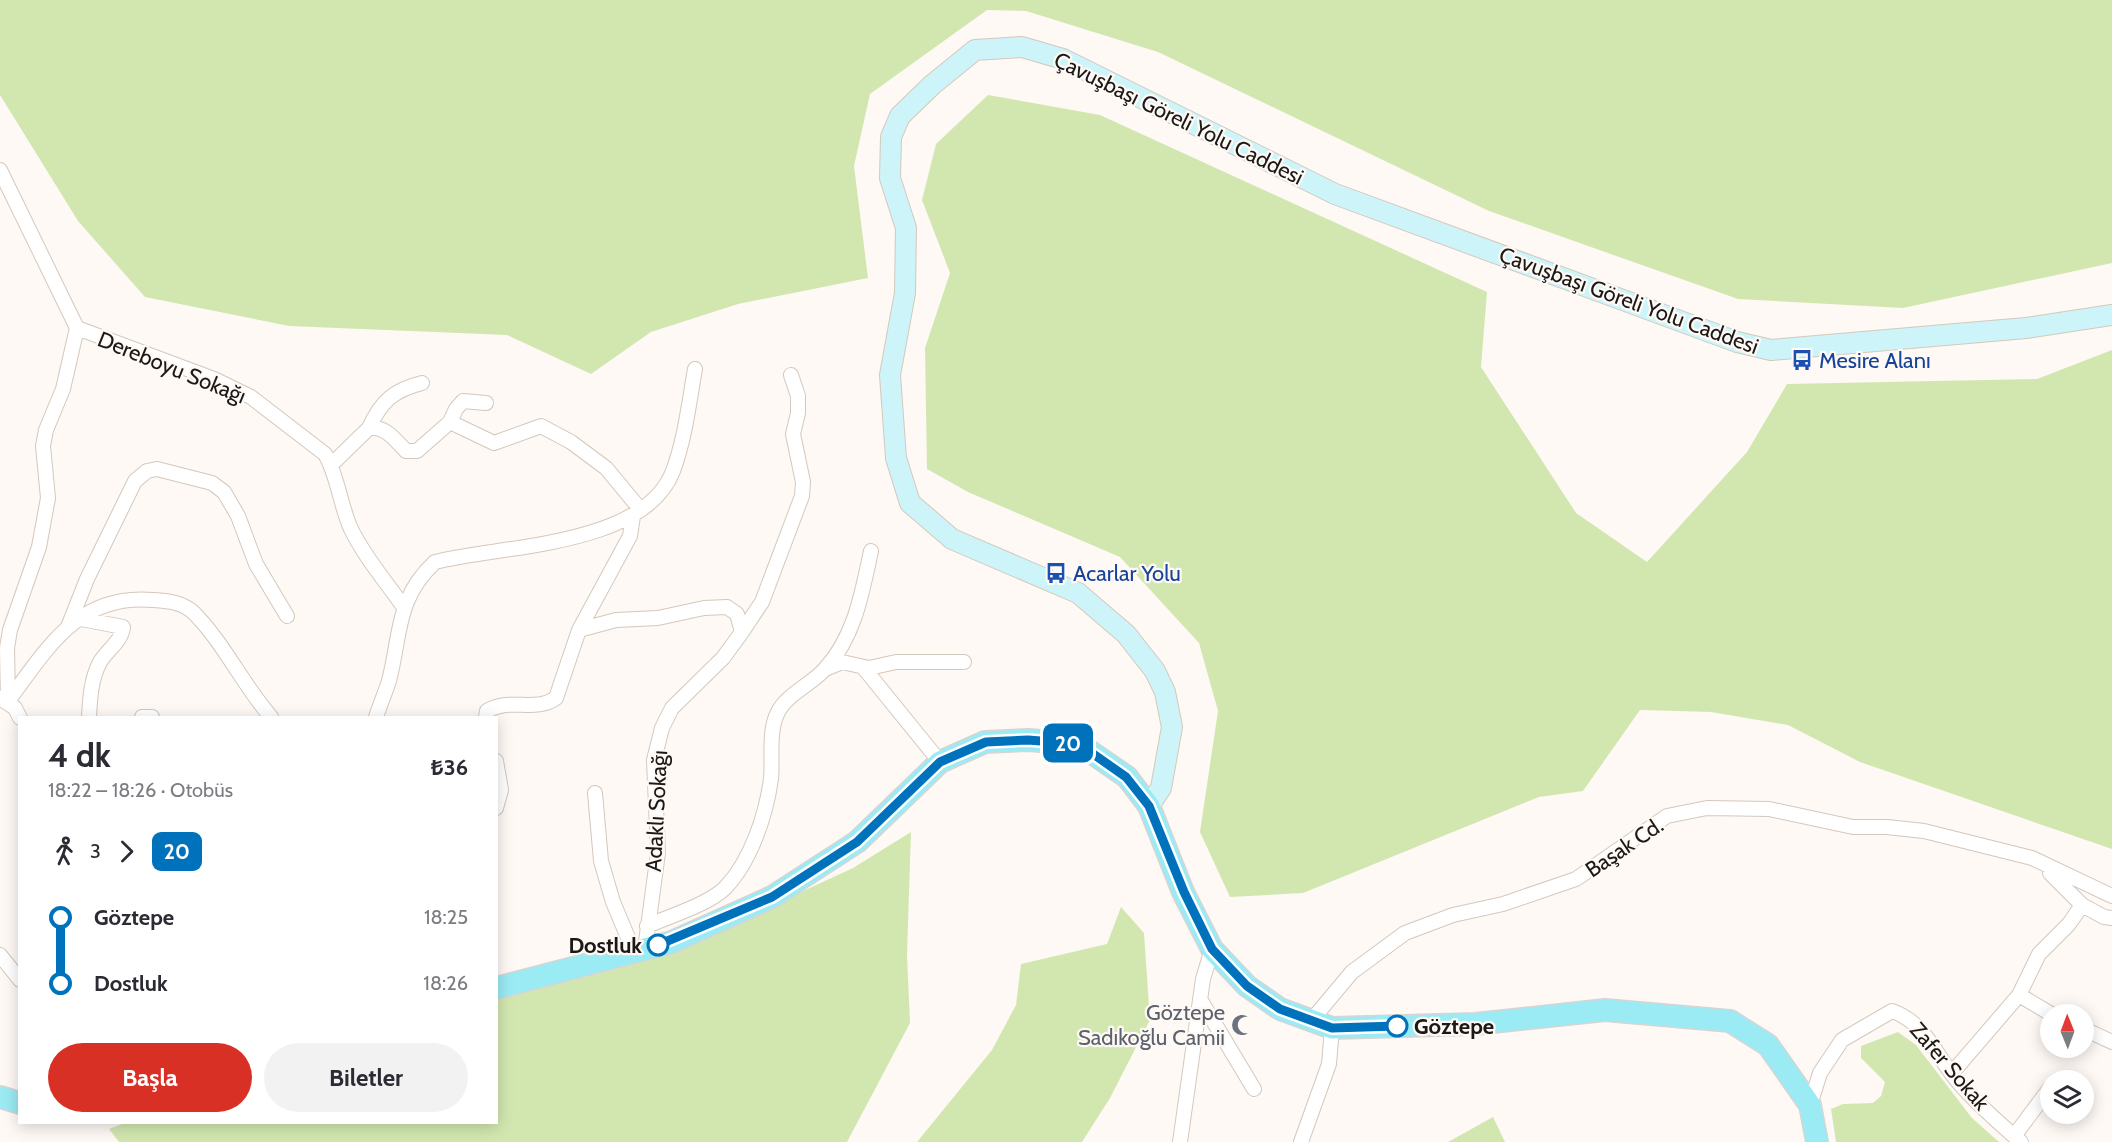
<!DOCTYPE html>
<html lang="tr">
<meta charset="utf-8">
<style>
body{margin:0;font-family:Cabin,sans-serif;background:#f2f2f3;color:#2b2b33;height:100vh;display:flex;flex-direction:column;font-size:22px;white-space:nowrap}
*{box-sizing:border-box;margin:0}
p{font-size:20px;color:#7c7c81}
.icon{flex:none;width:33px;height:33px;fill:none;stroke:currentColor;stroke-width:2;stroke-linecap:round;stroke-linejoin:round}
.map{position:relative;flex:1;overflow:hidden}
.sheet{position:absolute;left:18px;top:716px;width:480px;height:408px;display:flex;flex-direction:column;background:#fff;border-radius:0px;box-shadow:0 3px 15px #0003}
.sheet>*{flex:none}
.badge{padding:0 12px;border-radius:9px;font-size:21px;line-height:39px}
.needle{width:39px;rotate:359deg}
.fabs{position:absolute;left:2040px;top:1004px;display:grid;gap:12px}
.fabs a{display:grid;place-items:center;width:54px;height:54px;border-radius:50%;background:#fff;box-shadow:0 3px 15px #0003;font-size:30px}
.map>.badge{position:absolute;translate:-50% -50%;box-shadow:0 0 0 3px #fff}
.legs{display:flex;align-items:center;gap:9px;height:66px;padding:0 30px;font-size:20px}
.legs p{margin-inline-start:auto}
.summary{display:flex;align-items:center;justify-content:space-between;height:102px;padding:0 30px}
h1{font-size:33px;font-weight:700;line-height:45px}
.primary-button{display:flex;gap:12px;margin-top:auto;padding:12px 30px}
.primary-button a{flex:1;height:69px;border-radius:36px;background:#d93025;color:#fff;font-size:24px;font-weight:700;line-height:69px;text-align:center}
.primary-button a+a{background:#f2f2f3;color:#2b2b33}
ul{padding:0 30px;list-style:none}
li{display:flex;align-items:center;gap:21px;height:66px;font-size:22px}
li i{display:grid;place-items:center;width:9px;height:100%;margin:0 8px;background:currentColor}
li i::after{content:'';width:15px;height:15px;margin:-8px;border:4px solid;border-radius:50%;background:#fff}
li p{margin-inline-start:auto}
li:first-child i{background:linear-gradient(#0000 50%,currentColor 0)}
li:last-child i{background:linear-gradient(currentColor 50%,#0000 0)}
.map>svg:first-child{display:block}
</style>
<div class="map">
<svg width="2112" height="1142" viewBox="0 0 2112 1142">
<rect width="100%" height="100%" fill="#fef9f5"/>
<!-- green -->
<path fill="#d2e7b0" d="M0,0H2112V263L1903,308L1738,299L1489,211L1158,52L1026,11L987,10L870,94L854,166L868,278L738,304L651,332L591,374L507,335L289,326L145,297L78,221L0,95Z
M988,95L1100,115L1487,292L1481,367L1576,513L1647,562L1747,452L1787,384L2037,379L2112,350V849L1860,762L1788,725L1711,712L1640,710L1583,791L1539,797L1303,893L1230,897L1200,832L1218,711L1199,643L1120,557L968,492L927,469L925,348L950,273L922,200L936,144Z
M911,832L907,954L910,1023L847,1142H119L109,1129L127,1122H496L497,987L734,923L853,868Z
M1121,907L1144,933L1150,1020L1110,1098L1082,1142H917L992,1050L1016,1005L1021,964L1107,944Z
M1898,1032L1916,1045L1972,1118L1999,1142H1836L1831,1109L1843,1104L1873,1103L1881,1096L1885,1082L1861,1058V1046Z
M1493,1117L1505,1142H1448Z"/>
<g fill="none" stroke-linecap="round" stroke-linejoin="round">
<defs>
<path id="minor" d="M0,170L77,328L214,379L251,397L325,454C338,476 340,505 351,529C364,556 386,582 403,606
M450,422L494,443L541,426L571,442L606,468L640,509
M369,428C381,401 394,390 422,383
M331,465L369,428C386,426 395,440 406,451H417L450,422L456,409L463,401L486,403
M76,618L123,627C122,641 107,650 100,662C91,679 90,698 89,717
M68,627L87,579L135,481L147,471L157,469L212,483L224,492L238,516L256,564L287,616
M579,630L616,620L658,618L704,608L727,607L737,614L742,632L723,658L672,708L662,728L654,760L658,853L645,949
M742,632L762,602L802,496L803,482L793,434L798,413V396L791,375
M863,667L940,762
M825,669L842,662L869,668L896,662H964
M0,698L15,708L20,718
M8,701L7,648L10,630L39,547L48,498L43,446L46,430L63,389L77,328
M8,701C47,649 78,593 153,600C168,601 184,602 195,614C225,645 243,685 271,717
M142,717H152
M376,717C380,705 385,693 389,681C401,634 396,598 435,562C501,545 644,547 673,471C685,439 689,403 695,369
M486,717L487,711C509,697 535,713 556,698L579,630L630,536L633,516
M496,761L501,790L496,808
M595,793L601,861L613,902L634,952
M2082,905L2104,917L2112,918
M647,926C670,916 709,904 725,888C751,861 766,815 771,779C773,758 768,731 778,712C787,694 812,684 825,669C855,636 862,593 871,551
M0,955L20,980
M2019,995L2051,1014
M1200,999L1254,1089
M1311,1021L1352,972L1405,933L1453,915L1503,904L1576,879L1667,816L1707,808L1769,809L1853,827H1887L1924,831L2032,858L2112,896
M2084,1029L2112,1042
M1952,1073L2019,995L2039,954L2069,924L2082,905L2050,873
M1810,1105L1820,1073L1842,1040L1892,1011C1927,1023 1937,1059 1960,1084C1978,1105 2000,1124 2021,1142
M2014,1136L2050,1088
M1180,1142L1203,979L1212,949
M1301,1142L1329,1064L1332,1028"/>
<path id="secondary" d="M1149,806L1161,788L1172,727L1165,692L1155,671L1126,634L1078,593L952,539L910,503L896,458L890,375L905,293L906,228L890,178L891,137L900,116L932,85L975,50L1022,47L1063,59L1335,194L1737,342L1771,350L2026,328L2112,315"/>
<path id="primary" d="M496,988L672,942L772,897L857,842L940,762L985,742L1028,740L1079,744L1127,777L1149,806L1183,892L1212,949L1247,986L1280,1009L1332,1028L1475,1024L1605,1010L1730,1021L1768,1045L1810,1105L1817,1142
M0,1097L20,1103"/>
</defs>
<!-- minor casing -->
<use href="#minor" stroke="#d3c8bd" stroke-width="16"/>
<!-- secondary casing -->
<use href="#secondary" stroke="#d3c8bd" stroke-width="22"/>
<!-- primary casing -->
<use href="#primary" stroke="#d6d5d5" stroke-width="24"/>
<!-- minor -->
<use href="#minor" stroke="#fff" stroke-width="14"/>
<!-- secondary -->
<use href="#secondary" stroke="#cdf5f9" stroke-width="20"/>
<!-- primary -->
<use href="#primary" stroke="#9bebf4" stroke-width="21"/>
</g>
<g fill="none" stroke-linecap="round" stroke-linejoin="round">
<defs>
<path id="line-1" d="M658,945L772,897L857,842L940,762L986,742L1028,740L1079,744L1126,777L1149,806L1184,892L1212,949L1247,986L1280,1009L1332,1028L1397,1026"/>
</defs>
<!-- line-1 casing -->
<use href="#line-1" stroke="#fff" stroke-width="14"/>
<!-- line-1 -->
<use href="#line-1" stroke="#0072bc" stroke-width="9"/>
</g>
<!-- icons -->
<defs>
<symbol id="bus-bare" viewBox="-9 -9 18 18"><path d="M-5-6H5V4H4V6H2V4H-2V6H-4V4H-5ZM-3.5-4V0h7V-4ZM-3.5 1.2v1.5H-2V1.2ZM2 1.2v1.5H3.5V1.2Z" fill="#1a4fb4" stroke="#fef9f5" stroke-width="2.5" paint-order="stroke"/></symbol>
<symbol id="mosque-bare" viewBox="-9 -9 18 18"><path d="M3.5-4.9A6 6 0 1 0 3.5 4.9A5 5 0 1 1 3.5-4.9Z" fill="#6b7280" stroke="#fef9f5" stroke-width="2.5" paint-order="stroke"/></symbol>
</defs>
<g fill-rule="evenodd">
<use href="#bus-bare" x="1787" y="345" width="30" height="30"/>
<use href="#bus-bare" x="1041" y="558" width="30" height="30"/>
<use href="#mosque-bare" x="1227" y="1010" width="30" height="30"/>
</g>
<!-- markers -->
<g fill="#fff" stroke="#0072bc" stroke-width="3">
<circle cx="658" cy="945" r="10"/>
<circle cx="1397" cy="1026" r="10"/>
</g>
<g text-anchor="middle" stroke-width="4.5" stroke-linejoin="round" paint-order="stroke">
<!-- street labels -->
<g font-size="22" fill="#1c1815" stroke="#fef9f5">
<text transform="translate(1179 118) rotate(26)" y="8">Çavuşbaşı Göreli Yolu Caddesi</text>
<text transform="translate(1629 300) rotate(20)" y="8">Çavuşbaşı Göreli Yolu Caddesi</text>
<text transform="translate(172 367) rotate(22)" y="8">Dereboyu Sokağı</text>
<text transform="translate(656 811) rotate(-87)" y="8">Adaklı Sokağı</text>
<text transform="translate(1624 847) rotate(-34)" y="8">Başak Cd.</text>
<text transform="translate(1950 1066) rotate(49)" y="8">Zafer Sokak</text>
</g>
<!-- transit labels -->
<g font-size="22" fill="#164399" stroke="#fef9f5" text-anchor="start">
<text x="1819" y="368">Mesire Alanı</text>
<text x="1073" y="581">Acarlar Yolu</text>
</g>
<!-- stop labels -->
<g font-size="22" font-weight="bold" fill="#1c1815" stroke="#fef9f5" text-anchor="end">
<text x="642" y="953">Dostluk</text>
<text x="1414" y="1034" text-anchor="start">Göztepe</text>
</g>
<!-- worship labels -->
<g font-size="22" fill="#5b616d" stroke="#fef9f5" text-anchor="end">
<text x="1225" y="1020">Göztepe<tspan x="1225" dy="25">Sadıkoğlu Camii</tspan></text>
</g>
</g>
</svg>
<div class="fabs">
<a><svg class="needle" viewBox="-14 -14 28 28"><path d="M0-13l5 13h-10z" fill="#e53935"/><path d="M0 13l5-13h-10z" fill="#7c7c81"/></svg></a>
<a><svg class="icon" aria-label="layers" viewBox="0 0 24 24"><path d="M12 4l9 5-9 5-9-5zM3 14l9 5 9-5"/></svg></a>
</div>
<b class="badge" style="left:1068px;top:743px;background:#0072bc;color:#fff">20</b>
<section class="sheet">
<div class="summary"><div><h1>4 dk</h1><p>18:22 – 18:26 · Otobüs</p></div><b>₺36</b></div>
<div class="legs"><svg class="icon" aria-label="walk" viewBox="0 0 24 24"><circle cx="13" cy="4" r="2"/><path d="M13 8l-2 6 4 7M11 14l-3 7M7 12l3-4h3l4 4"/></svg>3<svg class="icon" aria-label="forward" viewBox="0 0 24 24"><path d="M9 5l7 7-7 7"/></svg><b class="badge" style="background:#0072bc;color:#fff">20</b></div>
<ul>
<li><i style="color:#0072bc"></i><b>Göztepe</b><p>18:25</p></li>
<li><i style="color:#0072bc"></i><b>Dostluk</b><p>18:26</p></li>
</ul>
<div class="primary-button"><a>Başla</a><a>Biletler</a></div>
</section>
</div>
